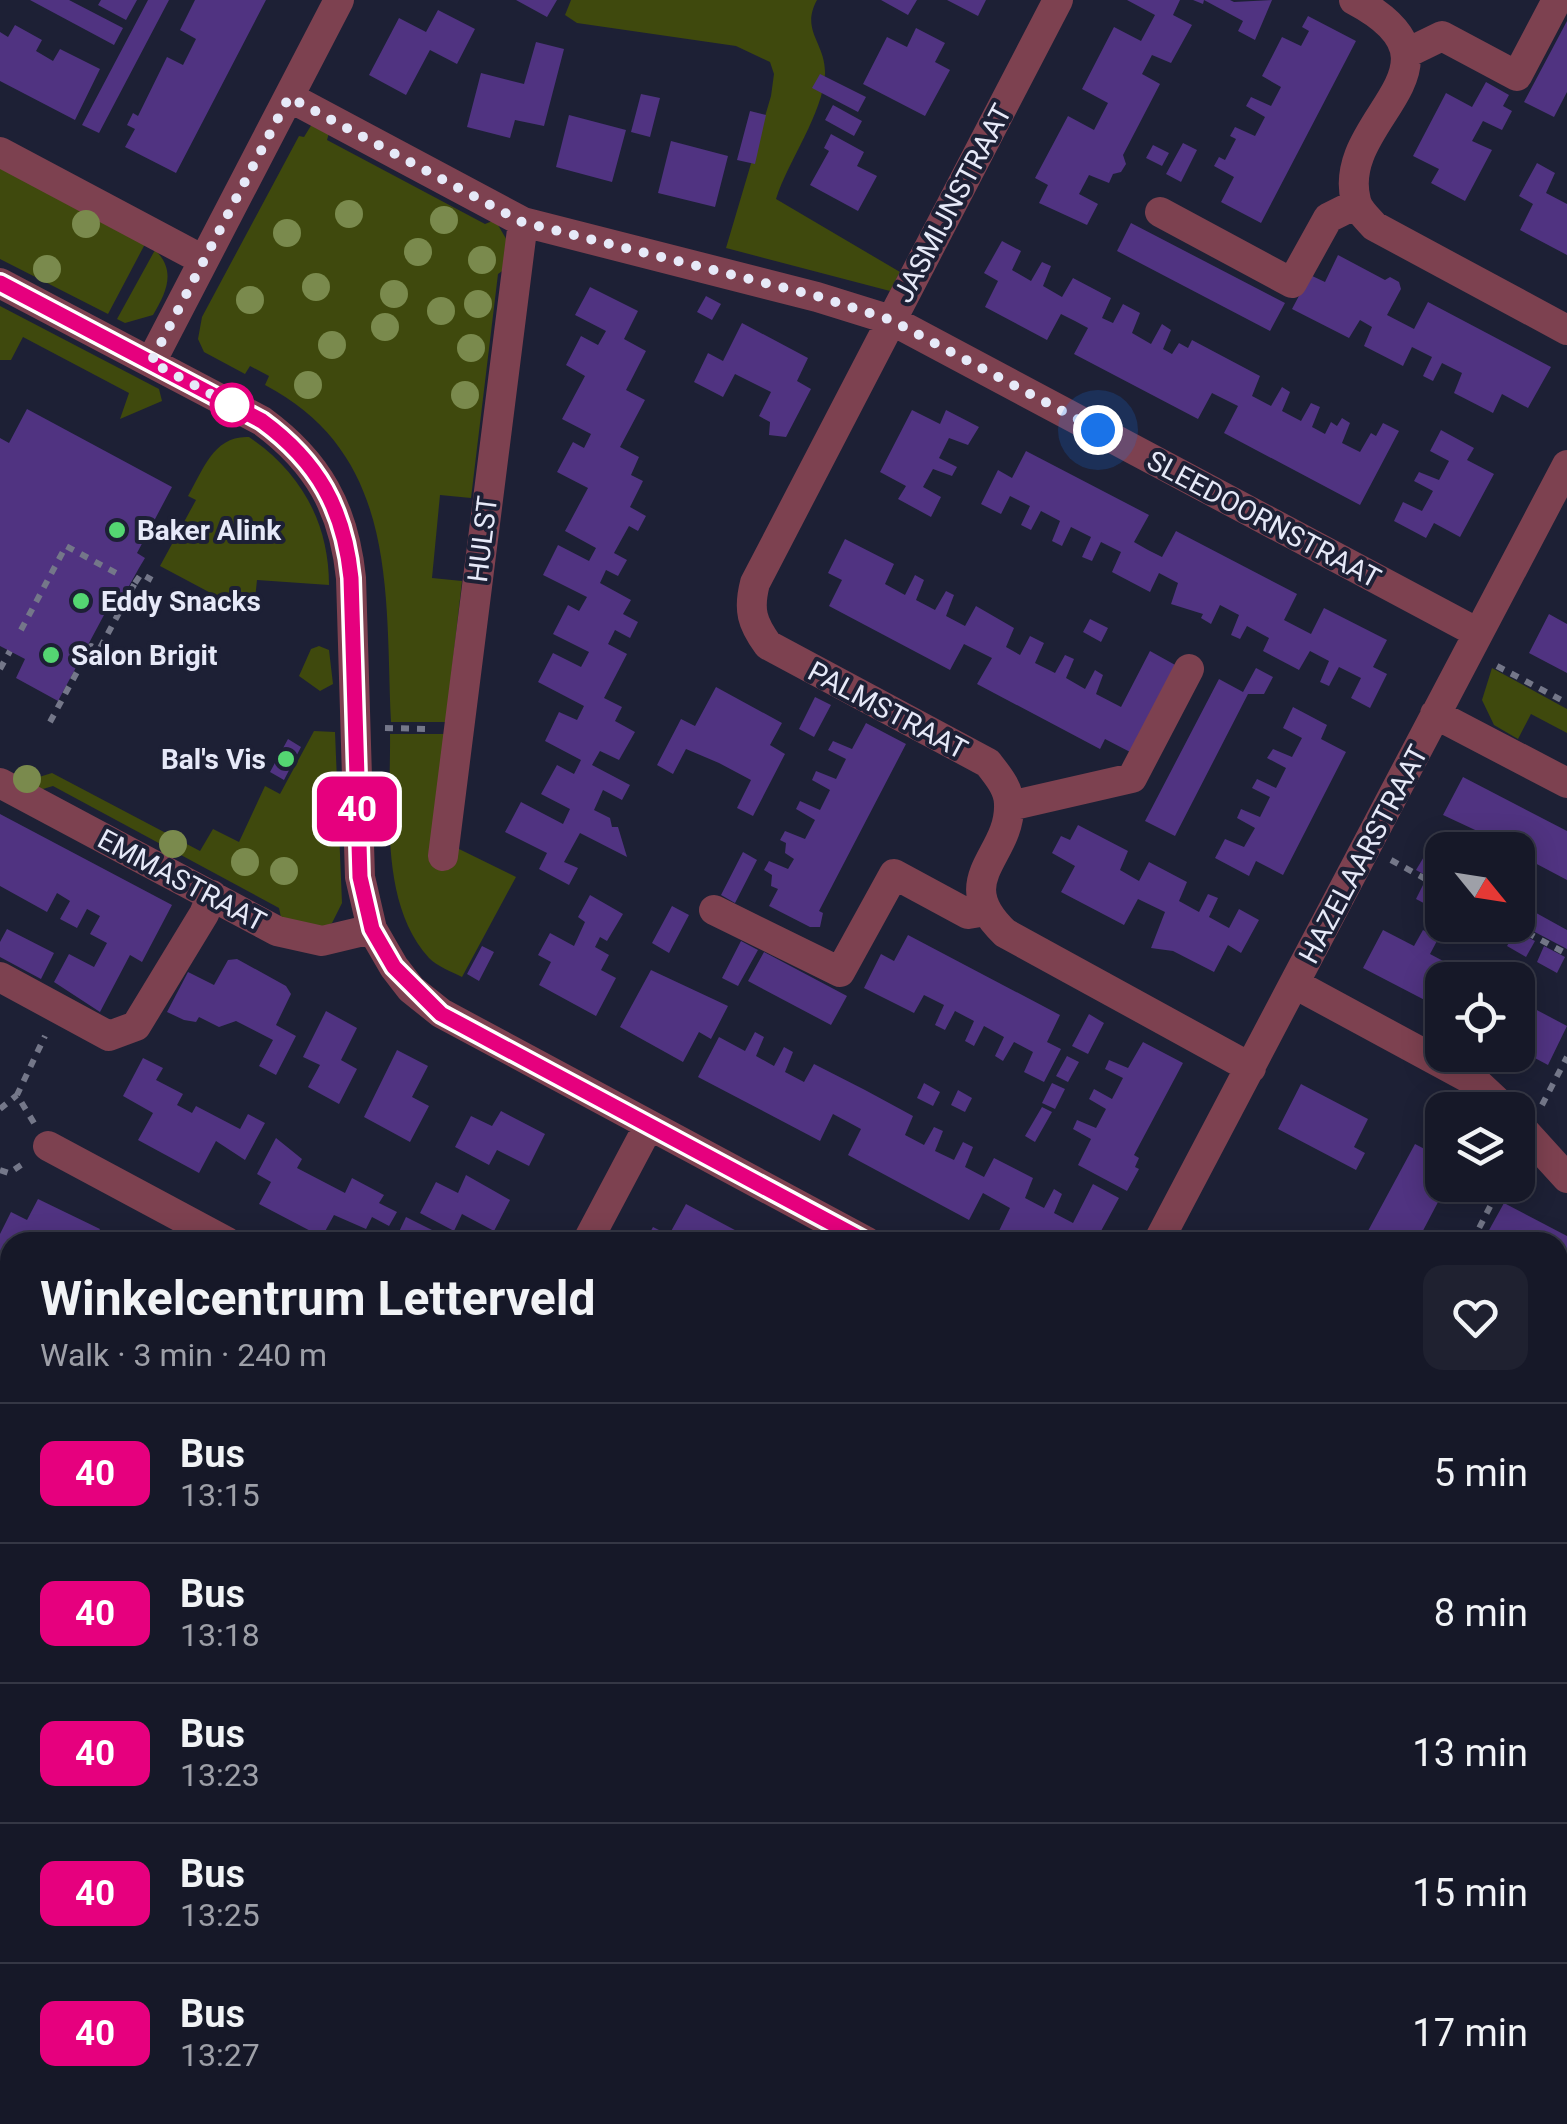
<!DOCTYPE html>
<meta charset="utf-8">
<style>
body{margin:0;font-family:Roboto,sans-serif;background:#1f2130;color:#f1f3f6;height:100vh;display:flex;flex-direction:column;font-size:38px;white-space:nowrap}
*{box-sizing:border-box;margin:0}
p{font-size:32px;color:#9ea0a8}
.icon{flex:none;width:55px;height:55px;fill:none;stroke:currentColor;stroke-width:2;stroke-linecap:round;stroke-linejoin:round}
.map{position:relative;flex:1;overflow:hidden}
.panel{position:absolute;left:0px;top:1232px;width:1568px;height:892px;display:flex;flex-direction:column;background:#161828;border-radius:30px 30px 0 0;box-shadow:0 5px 25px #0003,0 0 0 2px #353745}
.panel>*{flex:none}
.badge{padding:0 20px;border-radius:15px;font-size:35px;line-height:65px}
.needle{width:65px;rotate:120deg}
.fabs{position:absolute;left:1425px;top:832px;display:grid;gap:20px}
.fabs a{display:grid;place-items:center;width:110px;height:110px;border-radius:20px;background:#161828;box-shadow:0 5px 25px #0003,0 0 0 2px #353745;font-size:50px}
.you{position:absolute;width:50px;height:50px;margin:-25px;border:8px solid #fff;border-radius:50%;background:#1a73e8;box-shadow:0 0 0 15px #1a73e833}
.map>.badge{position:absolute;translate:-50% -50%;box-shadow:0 0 0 5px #fff}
.round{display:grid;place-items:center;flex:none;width:105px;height:105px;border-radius:20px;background:#1f2130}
.head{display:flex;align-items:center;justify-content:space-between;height:170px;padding:0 40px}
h1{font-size:48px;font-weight:700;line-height:75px}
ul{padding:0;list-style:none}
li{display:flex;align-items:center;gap:30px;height:140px;padding:0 40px;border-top:2px solid #353745}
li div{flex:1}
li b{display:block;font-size:38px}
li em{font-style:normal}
li .badge{min-width:110px;font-weight:700;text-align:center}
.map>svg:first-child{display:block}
</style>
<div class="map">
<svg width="1567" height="2124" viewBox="0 0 1567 2124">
<rect width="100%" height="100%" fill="#1d2035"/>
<!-- green -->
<path fill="#3f490d" d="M571,0H817C800,31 826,43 825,74C823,114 788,161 776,199L900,272L890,291L726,248L771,96L774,74L770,62L736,46L577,23L565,15Z
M312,124L329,133L327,140L485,224L495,220L508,242L505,269L498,274L471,498L440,495L432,578L462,581L446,722H391C385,593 399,455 265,385L269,376L250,366L245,374L204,352L198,339L202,317L299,136L304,137Z
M0,167L145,244L108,314L0,259Z
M155,250C177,271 166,293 153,315L125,323L117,319Z
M0,306L159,389L162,401L120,419L129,393L23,337L11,360H0Z
M249,437C301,472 329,523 329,585L257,580L254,609L237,607L160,566L196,500L188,496C203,470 214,435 249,437Z
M319,646L329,650L333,684L320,691L299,676L311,649Z
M1492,668L1567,709V733L1531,714L1518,739L1494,725L1482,700Z
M314,731L335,732L342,903L332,923L320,929L282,922L279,908L53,786L36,791L14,779L20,767L39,777L52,773L200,851L213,829L239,842L265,786L280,794Z
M390,734H444L457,848L516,877L462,977C452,972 437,966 429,958C378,902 391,803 390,734Z
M1558,1630L1567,1636V1810L1558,1835Z
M1281,2115H1445L1442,2124H1276Z"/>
<!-- building -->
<path fill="#503381" d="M30,0H69L123,28L114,45Z
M101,0H137L126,20L98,5Z
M148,0H169L99,133L82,125Z
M195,0H266L176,173L125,147L135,129L127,125L133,113L138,116L167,57L183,65L196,39L180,30Z
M516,0H557L547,17Z
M881,0H917L908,15Z
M947,0H986L978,16Z
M1127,0H1180L1173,15L1192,25L1171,63L1152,55L1142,74L1160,84L1123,155L1126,164L1121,172L1113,174L1109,183L1089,175L1079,194L1098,204L1087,225L1039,203L1048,185L1035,178L1068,116L1094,130L1108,103L1082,89L1114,27L1141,41L1155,15Z
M1193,0H1230L1234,2L1272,0L1255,40L1238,31L1243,21L1204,0L1203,4Z
M438,10L475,29L457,64L430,50L406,95L369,75L399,18L426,32Z
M1308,16L1356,41L1261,223L1221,202L1234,177L1214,166L1219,157L1225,160L1236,139L1230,136L1235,127L1255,136L1265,117L1246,106L1251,97L1271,106L1281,87L1262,76L1282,37L1301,46L1309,31L1302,27Z
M1567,21V92L1554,117L1524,102Z
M15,25L42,40L36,51L53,61L60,49L100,69L75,120L0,81V32L8,37Z
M916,28L945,43L935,62L950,70L925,116L863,84L887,37L907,47Z
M536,42L564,49L544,126L515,120L510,138L467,127L481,73L524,84Z
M820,74L866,97L858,112L812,88Z
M1486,82L1509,95L1503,106L1512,111L1502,130L1483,121L1472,141L1492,150L1465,201L1431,183L1439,169L1413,156L1446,93L1472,107Z
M641,94L660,98L650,137L631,132Z
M833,105L862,121L854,136L825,120Z
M750,111L766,115L755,164L737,160Z
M569,115L626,130L612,182L556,167Z
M831,134L864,152L857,166L877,176L858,211L810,185L829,151L824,148Z
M671,141L728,156L715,207L658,193Z
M1183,143L1197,150L1181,182L1166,174Z
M1153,145L1169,153L1162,166L1146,158Z
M1537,163L1555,173L1546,193L1567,204V255L1520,230L1533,204L1519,196Z
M1131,223L1285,303L1270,331L1117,251Z
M1002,241L1021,251L1012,270L1031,281L1042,262L1051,266L1043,286L1062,297L1073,278L1111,298L1102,318L1113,323L1123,304L1140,313L1132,333L1151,344L1162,324L1171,330L1163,349L1172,354L1179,343L1188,348L1192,340L1260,376L1252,396L1271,406L1282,387L1290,392L1282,411L1301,421L1311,403L1320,407L1312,427L1325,434L1331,422L1337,426L1342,418L1350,423L1342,443L1360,452L1371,433L1376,436L1383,423L1399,431L1360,505L1224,433L1238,406L1212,393L1198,419L1074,354L1088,328L1075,321L1061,314L1047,340L985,307L998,281L984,273Z
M1338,255L1385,280L1390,277L1399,282L1401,289L1387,315L1414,329L1428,302L1551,367L1528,408L1502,394L1493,413L1454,393L1462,373L1442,363L1433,381L1423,376L1432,357L1412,347L1403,366L1364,346L1372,327L1360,320L1349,338L1292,309L1310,275L1325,282Z
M590,287L638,311L624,339L646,351L626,390L645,400L620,447L639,457L631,475L643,481L630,507L646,516L638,531L629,526L614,553L627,560L618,576L606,570L600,583L631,600L623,614L638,622L630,638L615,630L608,644L627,654L604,698L622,707L615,721L635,732L619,760L600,751L592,765L630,785L622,800L603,790L594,810L610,818L612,827H618L627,857L580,833L564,862L578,868L569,885L539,869L547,853L505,832L521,802L563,824L570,809L541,794L557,765L574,774L581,760L545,741L559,712L577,720L584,706L538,682L553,653L581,667L589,652L553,634L568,605L579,611L587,597L543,575L558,545L589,561L596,548L565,531L588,488L557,472L573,442L584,448L591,434L562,419L585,376L566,365L581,336L598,345L606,331L575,315Z
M706,296L721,304L712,320L697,312Z
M742,323L808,358L797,381L811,389L786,437L769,435L770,422L759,416L771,392L735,374L723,397L694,382L708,353L723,361Z
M27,409L172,487L137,553L145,558L139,568L119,604L112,600L58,701L16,678L25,659L0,646V438L9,443Z
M912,410L940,424L946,410L979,427L968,445L949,438L939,458L957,467L952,476L933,469L923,487L941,497L931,517L898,499L906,486L880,472Z
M1441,430L1474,448L1467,460L1494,474L1460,537L1434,523L1426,538L1394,521L1403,502L1422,511L1433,491L1414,481L1419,472L1439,480L1449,461L1430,451Z
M1026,451L1149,515L1134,542L1148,550L1162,557L1176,531L1297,594L1284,620L1311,634L1324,608L1387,640L1373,667L1387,674L1370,708L1351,698L1361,678L1339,667L1329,686L1320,682L1329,661L1310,651L1299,670L1263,651L1269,638L1247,626L1240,639L1231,635L1239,615L1220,605L1211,624L1201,618L1203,614L1171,604L1178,583L1159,573L1150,592L1112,572L1121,552L1101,542L1092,561L1082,557L1091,537L1071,527L1062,546L1052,541L1060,521L1041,511L1031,530L1021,525L1030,506L1010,496L1001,514L981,504L998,470L1012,478Z
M845,539L894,564L885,584L905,595L915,575L924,580L916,600L935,610L946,591L954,595L946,616L965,626L976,606L1014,628L1006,647L1020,655L1030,636L1044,643L1035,663L1055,673L1065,655L1074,659L1066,678L1085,689L1095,670L1103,675L1096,694L1121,707L1150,651L1177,666L1132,753L1105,739L1100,749L977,684L992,658L964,644L950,670L829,606L842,580L828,573Z
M1549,614L1567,624V673L1529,653Z
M1090,619L1108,628L1101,642L1083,632Z
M1256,668L1273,677L1264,694H1248L1175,836L1145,821L1219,679L1243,692Z
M716,687L782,723L770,745L785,754L753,816L737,808L751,780L719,763L686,749L673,774L657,765L681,719L695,726Z
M815,697L831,705L814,737L799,729Z
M1293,707L1327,725L1321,739L1346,752L1283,875L1256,861L1249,876L1215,858L1225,839L1244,847L1255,828L1237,818L1241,809L1260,817L1270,797L1252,788L1257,779L1276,788L1286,768L1267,758L1273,749L1292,757L1302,738L1283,728Z
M866,723L906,744L819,911L823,913L820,927H810L769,906L778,889L771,886L772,875L764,870L769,861L788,869L794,859L785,853L786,843L780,840L785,831L805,839L815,820L796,809L800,801L820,810L830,790L812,780L816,771L836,779L846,759L828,750L833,741L852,749Z
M288,739L301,747L284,780L270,772Z
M1463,777L1567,831V880L1518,854V850L1443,815Z
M0,814L172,905L142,962L130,955L100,1012L54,982L69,954L94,967L107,943L90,934L100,916L87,909L77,928L60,919L70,901L57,893L47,912L0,886Z
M1078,825L1128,851L1120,870L1139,881L1149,862L1187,882L1179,901L1199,912L1208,894L1218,898L1209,917L1229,928L1239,909L1259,920L1241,953L1228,945L1214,972L1173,951L1151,948L1165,912L1138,899L1124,925L1061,892L1075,866L1052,853L1061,836L1070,840Z
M743,852L757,860L735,903L721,895Z
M1425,855L1442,864V884L1416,870Z
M1424,883L1442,893L1435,909L1416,899Z
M590,895L623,914L607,941L600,937L595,947L609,955L601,970L616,978L596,1016L539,985L551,962L538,955L550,933L574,946L585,922L578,917Z
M1518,903L1567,930V949L1518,923Z
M672,906L689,915L669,953L652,943Z
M1480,925H1505L1496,941L1477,931Z
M7,929L54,953L41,979L0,957V942Z
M1383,930L1414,946L1423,930L1438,939L1430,954L1479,980H1442V1009L1363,968Z
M1516,931L1535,941L1526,957L1507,946Z
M908,935L1060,1015L1047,1042L1061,1049L1044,1082L1024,1072L1033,1052L1014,1042L1003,1061L995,1056L1004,1037L984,1026L974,1046L965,1041L974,1021L955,1011L945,1030L935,1025L944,1005L924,995L914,1013L864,988L881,954L894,961Z
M741,941L758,950L738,986L722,978Z
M482,946L494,952L479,981L467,974Z
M1544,946L1565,957L1557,973L1537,962Z
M764,952L847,996L831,1025L748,981Z
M237,959L286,986L291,994L276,1025L296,1036L276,1075L259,1066L273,1040L236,1021L219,1027L199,1017L196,1022L184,1020L167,1012L188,972L214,985L228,960Z
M651,970L728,1006L711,1039L699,1032L683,1062L620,1027Z
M1518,1000L1567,1026L1548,1065L1518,1049Z
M326,1011L357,1028L341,1060L357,1069L339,1104L308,1087L320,1065L303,1057Z
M1089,1014L1104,1023L1088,1054L1072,1046Z
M755,1032L764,1037L756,1056L774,1066L784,1047L793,1052L785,1072L804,1082L814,1064L865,1090L913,1116L905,1135L924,1145L934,1127L943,1131L935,1151L954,1160L963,1142L973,1147L965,1167L984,1177L994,1158L1033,1178L1025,1198L1044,1208L1054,1189L1062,1194L1054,1213L1073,1223L1093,1184L1119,1198L1095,1242H1011L997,1235L1010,1208L983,1193L969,1220L848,1155L861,1129L848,1122L833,1114L820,1141L698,1077L719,1037L745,1051Z
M1143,1042L1183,1063L1134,1155L1139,1158L1135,1167L1139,1169L1127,1191L1078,1165L1091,1139L1073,1129L1077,1120L1096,1128L1106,1109L1089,1099L1094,1089L1112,1099L1123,1078L1105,1069L1109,1060L1128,1068Z
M397,1050L428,1066L412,1097L429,1106L410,1142L364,1117Z
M1067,1056L1079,1062L1068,1082L1056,1076Z
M143,1058L163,1068L156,1080L183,1094L177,1105L192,1113L196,1106L240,1129L248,1114L265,1123L245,1160L216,1141L199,1173L138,1140L153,1113L123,1096Z
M924,1083L940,1092L933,1106L917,1098Z
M1052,1083L1065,1089L1055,1109L1042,1103Z
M1301,1084L1368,1119L1354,1147L1365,1153L1356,1170L1278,1129Z
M958,1090L972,1098L965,1112L951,1105Z
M1042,1107L1052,1112L1035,1142L1025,1136Z
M501,1111L545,1134L529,1166L497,1150L489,1165L455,1147L471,1116L492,1126Z
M276,1138L302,1159L297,1168L345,1193L352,1178L384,1195L379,1203L397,1212L389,1226L372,1217L366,1229L334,1215L322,1237L259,1204L271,1182L257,1174Z
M1415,1144L1442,1158V1185H1447L1417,1242H1362Z
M466,1175L510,1200L494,1231L462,1214L454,1231L420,1213L436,1182L458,1193Z
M38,1199L100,1229L94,1242H10V1260L0,1255V1234L11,1212L27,1220Z
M1504,1203L1567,1236V1285L1558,1281V1242L1483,1241Z
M686,1204L748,1237L745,1242H645L653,1227L669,1235Z
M406,1217L446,1237L444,1242H415L398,1234Z
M0,1352L10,1364V1424L0,1419Z
M1558,1361L1567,1366V1407L1558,1405Z
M1558,1445L1567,1450V1528L1558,1523Z
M1,1795L10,1799V1839L0,1834Z
M0,1874L10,1880V1900L0,1920Z
M1560,1930L1567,1933V2007L1558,2003Z
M242,2115L261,2122L264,2115H293L310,2124H238Z
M741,2115H802L797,2124H757Z
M892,2115H926L930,2117L926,2124H887Z
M1006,2115H1082L1077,2124H1010L1004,2120Z
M1439,2115H1474L1484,2118L1483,2124H1436Z"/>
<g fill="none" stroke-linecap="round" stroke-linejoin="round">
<!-- path -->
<path stroke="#747789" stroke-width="6" stroke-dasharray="8 8" stroke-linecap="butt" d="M135,583L141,574L152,580
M21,630L66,546L116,573
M111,656L99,650L135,583L131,581
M1497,666L1567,703
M0,669L10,651
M50,722L91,646L99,650
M385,728L428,729
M1391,860L1442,888
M1513,925L1567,954
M1542,1105L1567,1057
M0,1109L17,1095
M34,1123L17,1095L45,1036
M0,1170L9,1173L24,1163
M1472,1242L1501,1185
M1558,1355L1567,1360
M0,1623V1627
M0,1653L10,1658
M1558,1708L1567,1701
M0,1964L10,1945
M1247,2124L1251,2115"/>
<!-- minor -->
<path stroke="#7d4150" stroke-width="30" d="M1058,0L755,583C748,610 752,623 768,645L988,763C997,775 1009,788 1009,804C1011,857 948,879 1005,933L1251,1068
M1354,0C1480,67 1334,119 1356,201C1358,210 1368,219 1374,226L1567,330
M1407,53L1442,36L1517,76L1557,0
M289,97L523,222L817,297L891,320L1478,633
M0,152L203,260
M1160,212L1292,283L1328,218L1356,204
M0,283L262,421C318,462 344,509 351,578L360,877L372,929L394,967L411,989L441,1013L867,1242
M151,362L339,0
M1435,714L1567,783
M0,783L277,931L322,941L372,929
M1010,806L1132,778L1189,669
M443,856L523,222
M714,910L840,972L894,874L968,914L986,911
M0,977L109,1036L136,1026L204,914L212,895
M1295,984L1476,1082L1506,1110
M1518,1124L1567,1178
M48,1146L227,1242
M587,1242L648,1127
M1158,1242L1567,465
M0,1476L10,1481
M1558,1606L1567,1611
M1567,1853L1559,1879L1567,1893
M0,2050L10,2031
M0,2121L7,2124
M390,2124L395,2115
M959,2124L960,2115"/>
</g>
<!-- trees -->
<g fill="#7a8a4d">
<circle cx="349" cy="214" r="14"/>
<circle cx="444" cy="220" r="14"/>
<circle cx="86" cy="224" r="14"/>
<circle cx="287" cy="233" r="14"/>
<circle cx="418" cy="252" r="14"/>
<circle cx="482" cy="260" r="14"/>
<circle cx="47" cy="269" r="14"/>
<circle cx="316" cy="287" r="14"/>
<circle cx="394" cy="294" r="14"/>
<circle cx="250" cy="300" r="14"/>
<circle cx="478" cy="304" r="14"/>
<circle cx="441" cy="311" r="14"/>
<circle cx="385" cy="327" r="14"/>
<circle cx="332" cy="345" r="14"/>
<circle cx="471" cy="348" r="14"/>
<circle cx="308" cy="385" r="14"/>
<circle cx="465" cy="395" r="14"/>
<circle cx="27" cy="779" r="14"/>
<circle cx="173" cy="844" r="14"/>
<circle cx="245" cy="862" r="14"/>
<circle cx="284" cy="871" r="14"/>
</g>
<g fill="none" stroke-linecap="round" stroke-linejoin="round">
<defs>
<path id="line" d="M0,283L262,421C318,462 344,509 351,578L360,877L372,929L394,967L441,1014L867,1242"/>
</defs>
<!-- line casing -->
<use href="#line" stroke="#fff" stroke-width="22"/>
<!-- line -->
<use href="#line" stroke="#e6007e" stroke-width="15"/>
<!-- walk -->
<path stroke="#e6e9f8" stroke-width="10" stroke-dasharray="0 18" d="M232,405L237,408L151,362L289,97L522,222L817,296L891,320L1098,430"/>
</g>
<!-- markers -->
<circle fill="#fff" stroke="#e6007e" stroke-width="5" cx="232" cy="405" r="20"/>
<g fill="#54d672" stroke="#1d2035" stroke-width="4">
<circle cx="117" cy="530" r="10"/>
<circle cx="81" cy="601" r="10"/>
<circle cx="51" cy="655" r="10"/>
<circle cx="286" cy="759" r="10"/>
</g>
<g text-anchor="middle" stroke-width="8" stroke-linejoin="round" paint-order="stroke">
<!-- street labels -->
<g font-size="28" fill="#e6e9f8" stroke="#1d2035">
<text transform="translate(952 203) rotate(-62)" y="10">JASMIJNSTRAAT</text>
<text transform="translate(1264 519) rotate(28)" y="10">SLEEDOORNSTRAAT</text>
<text transform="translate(482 539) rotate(-83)" y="10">HULST</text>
<text transform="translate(888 710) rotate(28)" y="10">PALMSTRAAT</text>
<text transform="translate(1363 854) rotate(-62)" y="10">HAZELAARSTRAAT</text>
<text transform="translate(182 880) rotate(28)" y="10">EMMASTRAAT</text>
</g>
<!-- poi labels -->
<g font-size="28" font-weight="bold" fill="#e6e9f8" stroke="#1d2035" text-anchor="start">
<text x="137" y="540">Baker Alink</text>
<text x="101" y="611">Eddy Snacks</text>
<text x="71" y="665">Salon Brigit</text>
<text x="266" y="769" text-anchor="end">Bal's Vis</text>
</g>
</g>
</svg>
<div class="fabs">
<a><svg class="needle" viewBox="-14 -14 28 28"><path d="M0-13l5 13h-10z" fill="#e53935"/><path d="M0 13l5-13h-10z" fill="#9ea0a8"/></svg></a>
<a><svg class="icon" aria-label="locate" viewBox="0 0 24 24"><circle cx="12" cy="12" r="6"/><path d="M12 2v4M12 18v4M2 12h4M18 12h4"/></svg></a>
<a><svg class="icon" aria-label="layers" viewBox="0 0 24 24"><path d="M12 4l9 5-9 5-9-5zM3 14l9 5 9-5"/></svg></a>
</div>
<div class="you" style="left:1098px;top:430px"></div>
<b class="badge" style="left:357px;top:809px;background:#e6007e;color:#fff">40</b>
<section class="panel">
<div class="head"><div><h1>Winkelcentrum Letterveld</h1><p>Walk · 3 min · 240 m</p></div><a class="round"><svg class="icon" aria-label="heart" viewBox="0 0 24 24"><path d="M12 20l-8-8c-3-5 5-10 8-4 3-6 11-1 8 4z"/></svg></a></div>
<ul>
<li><span class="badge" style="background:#e6007e;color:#fff">40</span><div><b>Bus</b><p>13:15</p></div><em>5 min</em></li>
<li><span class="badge" style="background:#e6007e;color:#fff">40</span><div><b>Bus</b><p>13:18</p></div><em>8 min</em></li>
<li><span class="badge" style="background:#e6007e;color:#fff">40</span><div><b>Bus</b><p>13:23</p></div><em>13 min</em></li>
<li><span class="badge" style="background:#e6007e;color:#fff">40</span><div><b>Bus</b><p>13:25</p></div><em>15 min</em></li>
<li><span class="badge" style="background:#e6007e;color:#fff">40</span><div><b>Bus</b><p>13:27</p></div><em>17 min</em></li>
</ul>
</section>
</div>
